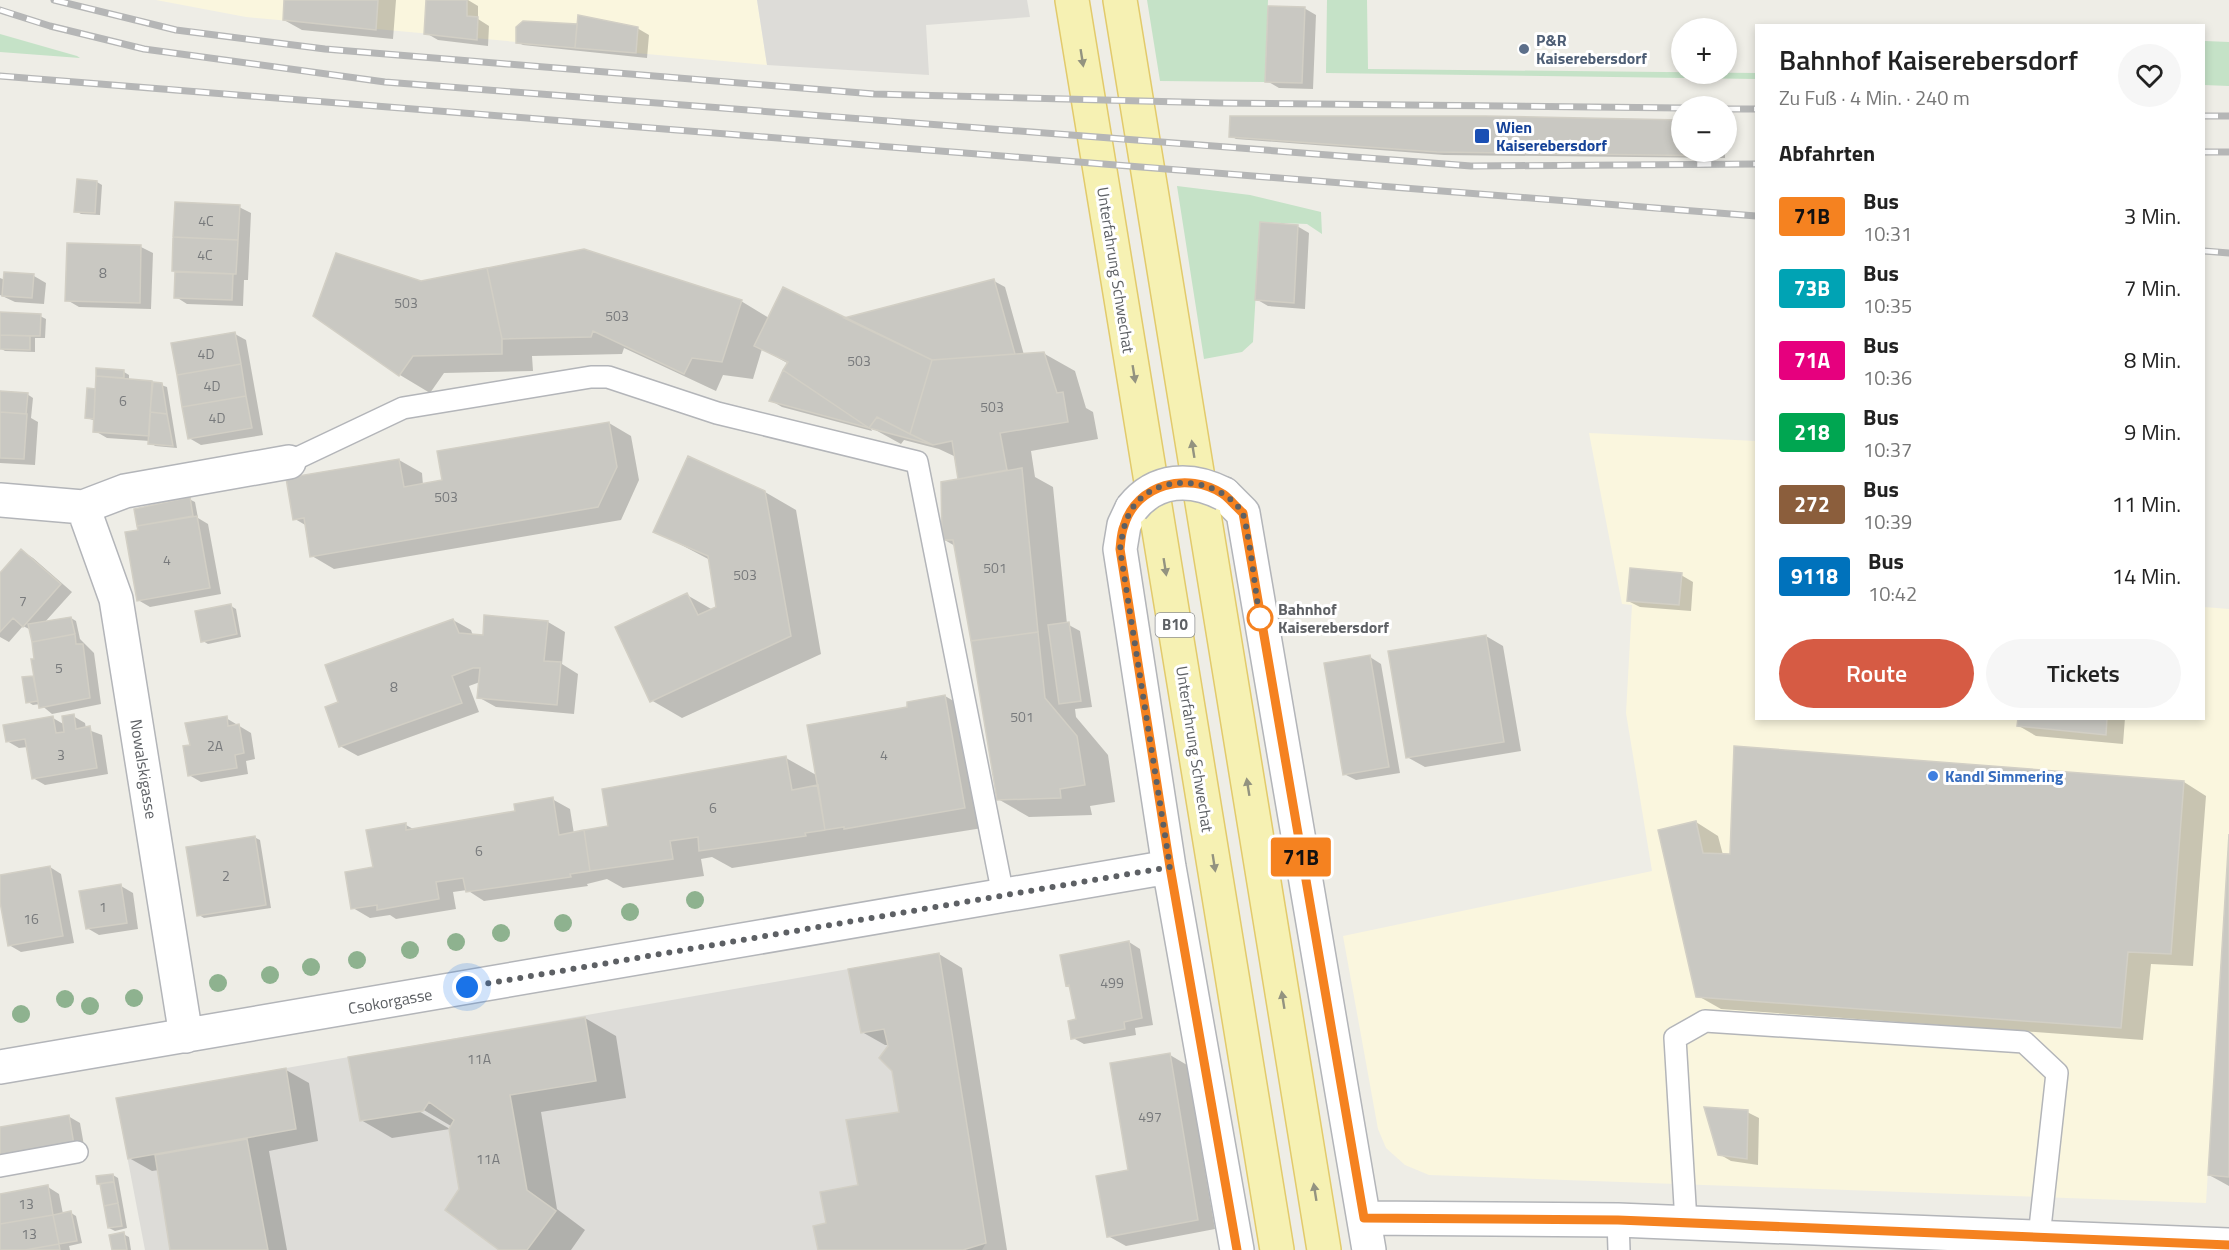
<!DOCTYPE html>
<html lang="de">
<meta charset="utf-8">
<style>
body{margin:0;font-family:"Titillium Web",sans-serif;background:#f6f6f6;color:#222;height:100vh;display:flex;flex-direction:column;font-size:22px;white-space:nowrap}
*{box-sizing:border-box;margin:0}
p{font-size:20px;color:#767676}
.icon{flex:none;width:33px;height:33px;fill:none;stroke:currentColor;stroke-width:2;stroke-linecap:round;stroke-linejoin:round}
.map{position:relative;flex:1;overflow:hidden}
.panel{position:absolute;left:1755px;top:24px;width:450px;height:696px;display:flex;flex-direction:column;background:#fff;border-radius:0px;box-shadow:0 3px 9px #0003}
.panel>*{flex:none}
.badge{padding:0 12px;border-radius:4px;font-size:21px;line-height:39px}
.controls{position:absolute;left:1671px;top:18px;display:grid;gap:12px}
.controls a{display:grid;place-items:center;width:66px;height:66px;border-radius:50%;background:#fff;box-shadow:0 3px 9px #0003;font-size:30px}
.you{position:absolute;width:30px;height:30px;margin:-15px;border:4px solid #fff;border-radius:50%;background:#1a73e8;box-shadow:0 0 0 9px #1a73e833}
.map>.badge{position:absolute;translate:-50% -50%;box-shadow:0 0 0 3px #fff}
h2{padding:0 24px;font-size:22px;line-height:54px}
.round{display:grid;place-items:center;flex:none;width:63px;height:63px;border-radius:32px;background:#f6f6f6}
.summary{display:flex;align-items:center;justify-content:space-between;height:102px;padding:0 24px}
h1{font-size:28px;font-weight:600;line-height:45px}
.button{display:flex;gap:12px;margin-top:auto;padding:12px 24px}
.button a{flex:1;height:69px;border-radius:36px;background:#d65b44;color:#fff;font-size:24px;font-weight:600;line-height:69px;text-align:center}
.button a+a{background:#f6f6f6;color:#222}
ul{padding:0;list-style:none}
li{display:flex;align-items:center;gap:18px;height:72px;padding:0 24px}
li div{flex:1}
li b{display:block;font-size:22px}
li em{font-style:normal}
li .badge{min-width:66px;font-weight:700;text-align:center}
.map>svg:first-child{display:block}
</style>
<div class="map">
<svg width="2229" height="1250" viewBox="0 0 2229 1250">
<rect width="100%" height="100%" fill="#eeede6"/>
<!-- commercial -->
<path fill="#faf6de" d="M156,0H757L767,65L246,17Z
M1589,433L1756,441V718H2204V607L2229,609V834L2206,1203L1429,1175L1405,1165L1386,1148L1378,1129L1343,936L1652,871L1626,713L1632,605L1622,604Z"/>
<!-- industrial -->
<path fill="#dddcd8" d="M757,0H1027L1030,17L926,25L929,75L767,65Z
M939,953L986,1243L982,1250H145L116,1098Z"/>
<!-- green -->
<path fill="#c5e2c7" d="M1147,0H1268L1265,82L1160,81Z
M1327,0H1367L1368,69L1756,73V79L1326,73Z
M0,34L77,56L80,58L0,52Z
M2205,41L2229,42V86L2204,85Z
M1177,186L1250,195L1321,212L1322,234L1307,224L1260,222L1253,342L1242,352L1204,359Z"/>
<!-- shadow -->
<path fill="#0003" d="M286,0H396L393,39L302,30L284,20Z
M428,0H468L478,6V19L489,26L488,46L438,40L426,33Z
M1304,8L1316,15L1313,89L1279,88L1267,81Z
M523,23L637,28L649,35L647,58L523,45L517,42Z
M1231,136L1725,152V158L1444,155L1236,139Z
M97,182L102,185L100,215L81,214L76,211Z
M239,207L251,213L248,280H244L243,306L187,304L176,297V272L174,270Z
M1297,226L1309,233L1305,309L1268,306L1256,299Z
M69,244L141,247L153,253L151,309L79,307L67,300Z
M5,274L34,276L46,283L44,304L15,302L0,295V278L5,280Z
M994,281L1005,287L1024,355L1043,353L1075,371L1086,408L1093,412L1098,439L1031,451L1035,477L1053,487L1067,624L1080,631L1092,707L1075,709L1076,717L1108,755L1115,802L1090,806L1092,815L1029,817L998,799L955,546L943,539L959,480L956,457L939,449L904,440L901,444L870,427L872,431L782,407L770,400L789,364L762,349L753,379L723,375L716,391L624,348L622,354L532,356L533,371L444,373L430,393L400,375L421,282L741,301L769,318L845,319Z
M0,314L40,316L46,319L45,338H35V352L5,351L0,348Z
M235,334L246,340L263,435L201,445L189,438Z
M98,370L124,372L129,375V381L152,382L167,387L177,448L155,446L150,441L107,438L95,431L96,421L87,418L89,390L97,391Z
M0,392L27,394L33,398L31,418L38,422L35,465L0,463Z
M609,423L631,436L639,480L621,520L334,569L312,556L307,526L295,519L399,460L422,473L423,485L444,481Z
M765,492L796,510L821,654L682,718L651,700L687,595L713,610L717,608L710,560L655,531Z
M189,499L195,502L198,518L208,524L221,594L150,607L138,600L140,531L136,510Z
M22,551L33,558L72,592L44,623L71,618L76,621L80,639L94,653L101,704L52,714L40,704L33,705L28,702L33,677L36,678V660L31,630L23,626L9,642L0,637V575Z
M1681,575L1693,582L1691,611L1640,607L1628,601Z
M231,606L236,609L241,637L208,644L203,641Z
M453,620L471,630L473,636H484L548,622L565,632L562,664L578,674L574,714L496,707L478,697L480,682L469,686L479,712L358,756L340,746V703Z
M1486,636L1503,646L1521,751L1425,767L1407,757Z
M1370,657L1381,664L1400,773L1356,780L1344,774Z
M945,696L976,714L995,826L732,868L712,857L701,859L704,876L623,888L607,879L587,884L588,886L484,901L467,890L453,892L456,909L396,919L390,915L370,918L353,908L375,868L406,825L415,830L517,812L552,799L570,809L574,834L609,827L786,758L818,776L909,708Z
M73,716L85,723L86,729L102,735L108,774L45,785L33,778L28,747L19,748L7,741L53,718L65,725Z
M226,718L251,733L255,759L246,761L248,774L201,782L189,775L191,746Z
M2019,718H2125L2123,744L2036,736L2019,726Z
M2184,782L2206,796L2193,966L2151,964L2143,1040L1721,1009L1698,996L1696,822L1718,836L1723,855Z
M254,837L260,840L271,908L204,918L199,915Z
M2229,857V1186L2209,1175Z
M50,867L61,874L74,943L21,952L9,945L0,894V877Z
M121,886L133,893L138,929L99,935L87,928Z
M1129,942L1140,949L1153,1025L1135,1028L1136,1035L1084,1044L1073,1038L1078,1020L1071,987L1067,985Z
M939,954L962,968L1007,1250H819L828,1225L859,1186L901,1114L889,1045H885L862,1032Z
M585,1018L616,1036L626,1098L541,1112L557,1209L585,1230L571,1250H501L461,1190L451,1126L417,1106L415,1109L450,1129L392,1138L361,1120Z
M1170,1055L1187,1065L1215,1229L1126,1246L1108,1236Z
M286,1070L309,1083L318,1141L269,1151L287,1250H172L159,1170L152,1171L129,1158Z
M1747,1112L1759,1118L1758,1165L1731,1161L1719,1154Z
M68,1116L80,1123L85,1151L0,1129Z
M113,1175L118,1178L127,1228L115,1231L109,1228L102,1185L98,1184Z
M48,1187L59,1194L63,1214L71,1213L76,1216L82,1243L69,1246L70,1250H0V1195Z
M123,1234L129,1237L131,1250H113Z"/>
<!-- building -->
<path fill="#c9c8c2" stroke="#d2cfc5" stroke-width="1.5" d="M284,0H378L376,30L283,20Z
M426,0H467V16L478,17L477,40L424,34Z
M1268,6L1305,7L1302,83L1265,82Z
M578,15L638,27L636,53L575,48Z
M523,21L577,24L575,48L516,43V27Z
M1230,116H1485L1682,120V152H1720V156L1437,152L1229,137Z
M77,179L97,181L95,213L74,212Z
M175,202L240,205L238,240L173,237Z
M1260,222L1298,225L1294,303L1255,300Z
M173,237L238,240L236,274L172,271Z
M67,243L141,245L140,303L65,301Z
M584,249L742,300L722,362L692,358L684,374L593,331L591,337L502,339L487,268Z
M336,253L421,281L487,268L502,339V354L413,356L399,376L313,316Z
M4,272L34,274L32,298L2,296Z
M175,272L233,274L232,300L174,298Z
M994,279L1015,354L932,360L844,318Z
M783,287L932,360L910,434L877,417L869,428L783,370L788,362L754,346Z
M0,312L41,314L40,336L0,335Z
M235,332L241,364L177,375L171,343Z
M0,335L30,336V350L0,349Z
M1044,352L1057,393L1063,392L1068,422L1000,433L1007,470L958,479L952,441L933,445L910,434L932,360Z
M241,364L246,396L182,407L177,375Z
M96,368L124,370V378L96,376Z
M783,370L869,428L769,401Z
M96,376L152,381L149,436L93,432Z
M153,382L162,383L167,414L150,412Z
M87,388L95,389L94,419L85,418Z
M0,391L28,393L26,414L0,412Z
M246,396L252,428L188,439L182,407Z
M0,412L27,414L24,459L0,458Z
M150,412L167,414L173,446L148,444Z
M877,417L910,434L933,445L869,428Z
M609,422L617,467L598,507L310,557L304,518L293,520L286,478L399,459L404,487L442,480L437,451Z
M688,456L765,491L791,636L650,702L615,627L687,593L698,615L716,607L708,556L653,532Z
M1022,468L1038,632L971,641L953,540H942L941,482Z
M190,497L193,516L137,526L134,509Z
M197,516L210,588L137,601L125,532L138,530L137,526Z
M21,549L61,584L23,627L13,618L0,632V573Z
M1630,568L1682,573L1679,605L1627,601Z
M231,604L237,634L201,642L195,611Z
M484,615L548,621L544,661L561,662L557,705L477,698L480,668H473L452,676L462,703L339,747L325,707L338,702L325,665L453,619L459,633L483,635Z
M71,617L75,634L32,642L28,624Z
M1069,622L1081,701L1059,704L1048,625Z
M1038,632L1045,698L1077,736L1085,785L1060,789L1061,798L997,800L971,641Z
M75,634L76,644H83L90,698L39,708L31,659H34L32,642Z
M1486,635L1504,742L1406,758L1388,651Z
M1370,655L1389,767L1343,775L1324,663Z
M33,676L38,701L26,703L22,677Z
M945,695L965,808L844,829V827L825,830L807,725L907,707V702Z
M74,714L76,729L90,726L97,768L32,779L25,739L6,742L3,725L53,716L56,733L64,732L62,716Z
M227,716L228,726L239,724L244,753L235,755L237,768L188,776L183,746L190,745L185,723Z
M2018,718H2107L2106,735L2017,726Z
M1734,746L2184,781L2171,954L2128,952L2121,1028L1696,997L1658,830L1696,821L1703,853L1730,854Z
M786,756L792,790L818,785L825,830L805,833L806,836L699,851L698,837L670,841L673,859L590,871L584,830L608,826L602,789Z
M553,797L559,835L584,830L590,871L570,874L571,877L466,892L463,878L436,882L439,899L377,910V905L351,909L345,872L373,867L366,830L406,823V830L515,811L514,804Z
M2229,834V1177L2208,1175Z
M255,836L266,905L197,916L186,847Z
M50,866L63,936L8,946L0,902V875Z
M121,884L127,923L86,929L79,891Z
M1129,941L1142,1018L1124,1022L1125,1029L1071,1039L1068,1021L1076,1019L1069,985L1066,986L1060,955Z
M939,953L986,1243L963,1250H818L813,1226L826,1223L820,1192L858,1185L846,1120L899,1112L892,1071L879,1058L888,1046L884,1029L861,1033L848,969Z
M585,1017L596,1081L510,1095L527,1190L556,1211L527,1250H499L445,1210L459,1189L449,1129L454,1120L429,1102L423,1111L360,1121L348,1057Z
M1170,1053L1198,1220L1107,1237L1096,1176L1128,1170L1110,1063Z
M286,1068L296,1129L128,1159L116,1098Z
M1704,1107L1748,1110L1747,1159L1718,1155Z
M69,1115L74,1145L0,1158V1127Z
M247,1139L268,1250H170L155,1155Z
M113,1174L114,1182L97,1184L96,1176Z
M111,1182H114L118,1203L104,1206L100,1184Z
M48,1185L53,1215L0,1224V1194Z
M118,1203L122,1226L108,1228L104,1206Z
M71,1211L77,1241L59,1244L53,1215Z
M53,1215L59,1244L25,1250H0V1224Z
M124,1232L127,1250H112L109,1235Z
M59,1244L60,1250H25Z"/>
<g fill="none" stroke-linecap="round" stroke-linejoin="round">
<defs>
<path id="service" d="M289,462L403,408L591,377H608L717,413L917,462L1003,895
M0,1166L77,1152
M1618,1220L1619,1250
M1686,1222L1675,1038L1705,1021L2024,1042L2057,1073L2039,1237"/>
<path id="minor" d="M1224,494L1243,513L1369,1250
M0,500L83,507L116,599L186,1036
M83,507L125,491L289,462
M1132,508L1124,525L1120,549L1169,867L1237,1250
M0,1067L1169,867
M1364,1218L1618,1220L2229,1245"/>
<path id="primary" d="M1072,0L1277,1250
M1120,0L1324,1250"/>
</defs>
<!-- service casing -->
<use href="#service" stroke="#b3b5b9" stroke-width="24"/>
<!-- minor casing -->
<use href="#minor" stroke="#b3b5b9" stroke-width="36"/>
<!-- primary casing -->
<use href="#primary" stroke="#e2ca6b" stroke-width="36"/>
<!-- service -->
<use href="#service" stroke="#fff" stroke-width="21"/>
<!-- minor -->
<use href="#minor" stroke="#fff" stroke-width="33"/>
<!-- primary -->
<use href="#primary" stroke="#f6f1b3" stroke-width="33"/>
<defs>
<path id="rail" d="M54,0L176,30L325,49L874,94L1220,103L1682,108
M0,10L50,26L144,49L385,82L1471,166L1756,164
M0,76L1756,216
M1726,109H1756
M2204,116H2229
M2204,152H2229
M2204,251L2229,253"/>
</defs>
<!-- rail casing -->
<use href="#rail" stroke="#b5b6b6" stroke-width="7"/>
<!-- rail -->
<use href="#rail" stroke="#fff" stroke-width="4.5" stroke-dasharray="14" stroke-linecap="butt"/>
<defs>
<path id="minor-bridge" d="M1132,508C1156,478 1191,477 1224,494"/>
</defs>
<!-- minor-bridge casing -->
<use href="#minor-bridge" stroke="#b3b5b9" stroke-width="36" stroke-linecap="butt"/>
<!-- minor-bridge -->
<use href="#minor-bridge" stroke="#fff" stroke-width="33"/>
</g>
<!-- trees -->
<g fill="#8eb28f">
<circle cx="695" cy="900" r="9"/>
<circle cx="630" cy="912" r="9"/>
<circle cx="563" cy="923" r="9"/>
<circle cx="501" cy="933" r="9"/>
<circle cx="456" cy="942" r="9"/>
<circle cx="410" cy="950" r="9"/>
<circle cx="357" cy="960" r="9"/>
<circle cx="311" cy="967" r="9"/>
<circle cx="270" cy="975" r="9"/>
<circle cx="218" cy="983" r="9"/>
<circle cx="134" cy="998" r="9"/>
<circle cx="65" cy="999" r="9"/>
<circle cx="90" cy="1006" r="9"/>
<circle cx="21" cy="1014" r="9"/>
</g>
<!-- one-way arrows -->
<defs><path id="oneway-solid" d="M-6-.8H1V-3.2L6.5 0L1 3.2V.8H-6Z" transform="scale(1.5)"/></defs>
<g fill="#939380">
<use href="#oneway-solid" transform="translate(1082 58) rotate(81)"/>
<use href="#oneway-solid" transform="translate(1134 374) rotate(81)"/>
<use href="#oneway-solid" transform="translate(1193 449) rotate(-99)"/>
<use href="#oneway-solid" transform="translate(1165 567) rotate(81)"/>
<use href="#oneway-solid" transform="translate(1248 787) rotate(-99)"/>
<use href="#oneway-solid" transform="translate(1214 863) rotate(81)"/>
<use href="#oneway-solid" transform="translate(1283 1000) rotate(-99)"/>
<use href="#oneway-solid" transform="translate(1315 1192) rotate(-99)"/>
</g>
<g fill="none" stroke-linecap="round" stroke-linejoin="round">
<defs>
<path id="line" d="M1237,1250L1170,867L1120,549C1121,541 1121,533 1124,526C1136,484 1188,471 1223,494C1230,499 1236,507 1243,513L1364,1218L1618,1220L2229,1245"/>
</defs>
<!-- line casing -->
<use href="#line" stroke="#fff" stroke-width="14"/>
<!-- line -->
<use href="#line" stroke="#f58220" stroke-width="9"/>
<!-- walk -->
<path stroke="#5d6064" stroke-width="6" stroke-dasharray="0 10.8" d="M467,987L1170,867L1120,549C1123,531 1125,516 1137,502C1164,472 1220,479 1242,512C1248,522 1257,603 1260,621V618"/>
</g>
<!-- markers -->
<circle fill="#5c6f8a" stroke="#fff" stroke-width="2" cx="1524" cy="49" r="6"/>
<rect fill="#1a4fb4" stroke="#fff" stroke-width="2" x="1474" y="128" width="16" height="16" rx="3"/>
<circle fill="#fff" stroke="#f58220" stroke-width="3" cx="1260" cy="618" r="12"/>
<circle fill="#3f7fe0" stroke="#fff" stroke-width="2" cx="1933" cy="776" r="6"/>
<g text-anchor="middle" stroke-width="6" stroke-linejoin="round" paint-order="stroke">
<!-- number labels -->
<g font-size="14" fill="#787a7c">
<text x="206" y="226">4C</text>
<text x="205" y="260">4C</text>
<text x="103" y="278">8</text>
<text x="406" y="308">503</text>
<text x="617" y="321">503</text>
<text x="206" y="359">4D</text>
<text x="859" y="366">503</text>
<text x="212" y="391">4D</text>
<text x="123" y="406">6</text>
<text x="992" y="412">503</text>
<text x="217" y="423">4D</text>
<text x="446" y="502">503</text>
<text x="167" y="565">4</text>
<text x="995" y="573">501</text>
<text x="745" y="580">503</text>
<text x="23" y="606">7</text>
<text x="59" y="673">5</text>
<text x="394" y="692">8</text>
<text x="1022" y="722">501</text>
<text x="215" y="751">2A</text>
<text x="61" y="760">3</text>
<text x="884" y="760">4</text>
<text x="713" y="813">6</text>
<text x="479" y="856">6</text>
<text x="226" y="881">2</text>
<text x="103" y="912">1</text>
<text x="31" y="924">16</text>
<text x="1112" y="988">499</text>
<text x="479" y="1064">11A</text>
<text x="1150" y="1122">497</text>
<text x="488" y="1164">11A</text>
<text x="26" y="1209">13</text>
<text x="29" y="1239">13</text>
</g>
<!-- shield labels -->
<rect fill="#fff" stroke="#8e9092" stroke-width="1.5" x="1155.5" y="613" width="39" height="24" rx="4.5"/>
<g font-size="15" font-weight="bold" fill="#5d6064">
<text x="1175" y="630">B10</text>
</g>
<!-- service labels -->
<g font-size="16" font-weight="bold" fill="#4e5e75" stroke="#fff" text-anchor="start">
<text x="1536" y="46">P&amp;R<tspan x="1536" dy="18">Kaiserebersdorf</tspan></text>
</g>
<!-- transit labels -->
<g font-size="16" font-weight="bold" fill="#164399" stroke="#fff" text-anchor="start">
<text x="1496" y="133">Wien<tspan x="1496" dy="18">Kaiserebersdorf</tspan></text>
</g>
<!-- street labels -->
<g font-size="16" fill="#5d6064" stroke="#fff">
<text transform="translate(1116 270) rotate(81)" y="6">Unterfahrung Schwechat</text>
<text transform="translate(1195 749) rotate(81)" y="6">Unterfahrung Schwechat</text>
<text transform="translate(144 769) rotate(81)" y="6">Nowalskigasse</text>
<text transform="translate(390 1001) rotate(-10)" y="6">Csokorgasse</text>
</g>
<!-- stop labels -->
<g font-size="16" font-weight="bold" fill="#5d6064" stroke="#fff" text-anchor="start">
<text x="1278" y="615">Bahnhof<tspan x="1278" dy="18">Kaiserebersdorf</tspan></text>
</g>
<!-- shop labels -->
<g font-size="16" font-weight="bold" fill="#366cbe" stroke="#fff" text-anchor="start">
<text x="1945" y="782">Kandl Simmering</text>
</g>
</g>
</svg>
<div class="controls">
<a>+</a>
<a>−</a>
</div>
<div class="you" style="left:467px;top:987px"></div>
<b class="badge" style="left:1301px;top:857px;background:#f58220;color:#111">71B</b>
<section class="panel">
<div class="summary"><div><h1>Bahnhof Kaiserebersdorf</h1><p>Zu Fuß · 4 Min. · 240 m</p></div><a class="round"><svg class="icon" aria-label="heart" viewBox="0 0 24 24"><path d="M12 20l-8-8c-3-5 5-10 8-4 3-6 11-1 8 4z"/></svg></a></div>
<h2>Abfahrten</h2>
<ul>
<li><span class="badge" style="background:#f58220;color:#111">71B</span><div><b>Bus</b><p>10:31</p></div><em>3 Min.</em></li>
<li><span class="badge" style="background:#00a3b4;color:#fff">73B</span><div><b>Bus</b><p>10:35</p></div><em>7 Min.</em></li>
<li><span class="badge" style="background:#e6007e;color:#fff">71A</span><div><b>Bus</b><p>10:36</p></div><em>8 Min.</em></li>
<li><span class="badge" style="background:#00a651;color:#fff">218</span><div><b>Bus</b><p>10:37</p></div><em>9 Min.</em></li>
<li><span class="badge" style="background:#8b5e3c;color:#fff">272</span><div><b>Bus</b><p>10:39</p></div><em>11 Min.</em></li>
<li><span class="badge" style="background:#0072bc;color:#fff">9118</span><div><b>Bus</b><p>10:42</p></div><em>14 Min.</em></li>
</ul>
<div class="button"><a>Route</a><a>Tickets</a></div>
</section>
</div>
